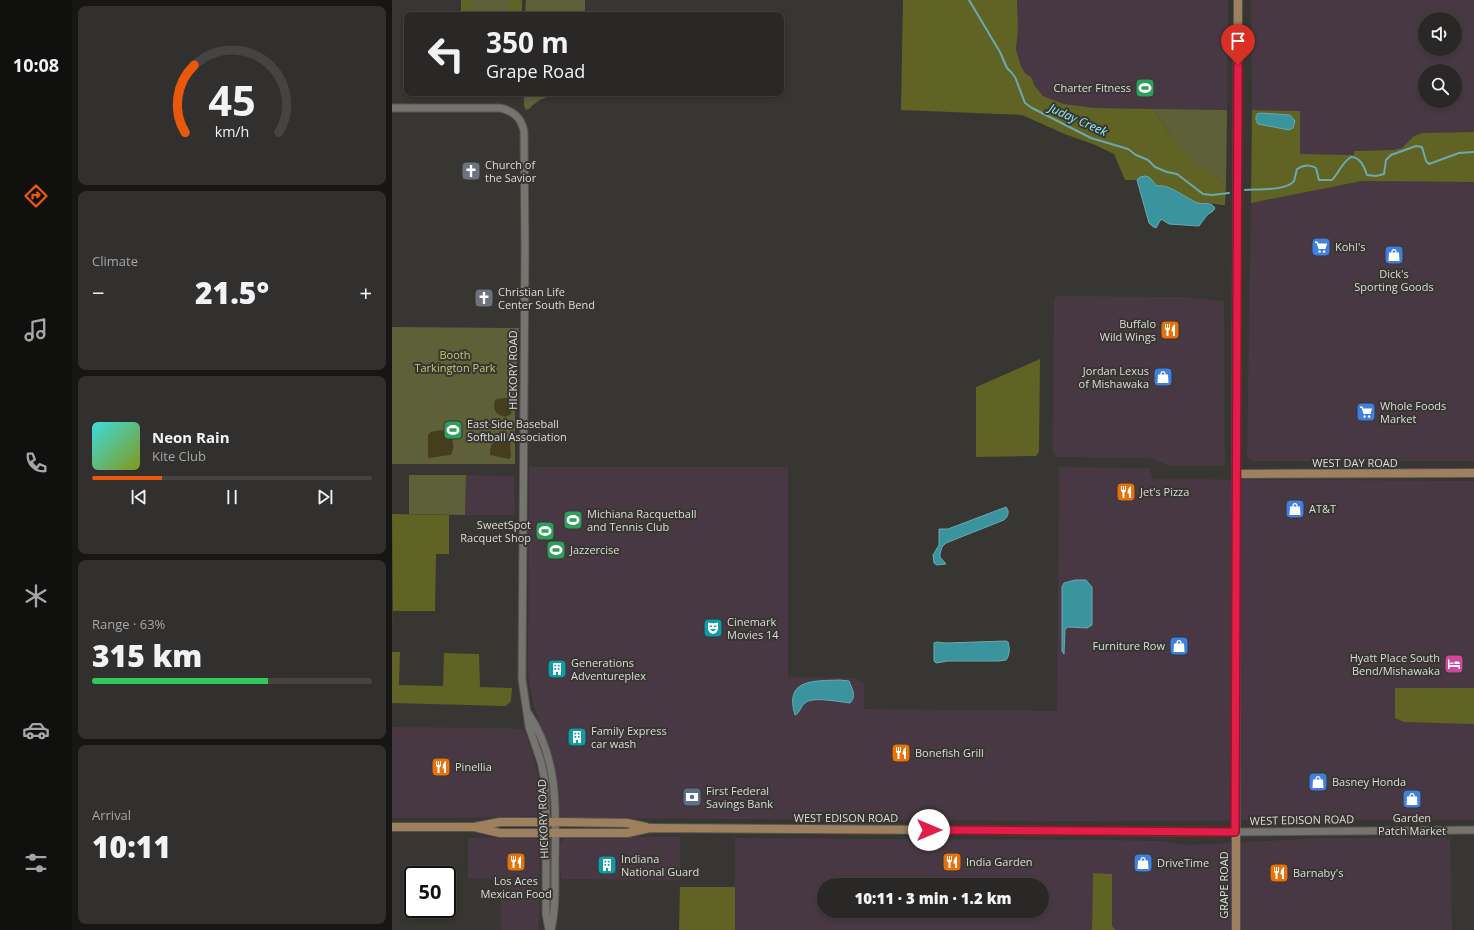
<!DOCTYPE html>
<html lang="en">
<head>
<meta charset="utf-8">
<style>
  :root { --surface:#292826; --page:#31302e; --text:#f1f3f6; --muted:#a5a6a7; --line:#454443; --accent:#ea580c }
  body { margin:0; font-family:"Open Sans",sans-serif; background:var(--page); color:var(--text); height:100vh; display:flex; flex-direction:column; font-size:15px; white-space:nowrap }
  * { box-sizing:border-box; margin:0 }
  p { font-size:13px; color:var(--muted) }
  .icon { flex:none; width:22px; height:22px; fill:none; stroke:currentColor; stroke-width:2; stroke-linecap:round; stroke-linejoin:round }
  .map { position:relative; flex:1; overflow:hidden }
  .drawer { display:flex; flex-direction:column; gap:6px; padding:6px; background:#171615; width:320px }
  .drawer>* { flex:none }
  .guide { position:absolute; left:12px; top:12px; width:380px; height:84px; border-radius:8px; box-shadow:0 2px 6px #0003,0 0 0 1px var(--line); background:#292826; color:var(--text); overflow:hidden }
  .buttons { position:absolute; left:1026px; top:12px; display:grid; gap:8px }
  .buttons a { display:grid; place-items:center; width:44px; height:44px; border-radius:50%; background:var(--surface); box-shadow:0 2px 6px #0003,0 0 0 1px var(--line); font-size:20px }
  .speed { position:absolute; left:12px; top:866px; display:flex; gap:8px; font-size:20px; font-weight:700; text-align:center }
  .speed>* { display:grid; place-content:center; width:52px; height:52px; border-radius:50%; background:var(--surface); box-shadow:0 2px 6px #0003,0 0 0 1px var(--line); line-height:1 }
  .speed .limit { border:2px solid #111; border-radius:6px; background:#fff; color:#111 }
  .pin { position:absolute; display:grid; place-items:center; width:34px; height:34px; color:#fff; margin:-41px -17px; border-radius:50% 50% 50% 0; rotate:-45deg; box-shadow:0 0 4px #0007 }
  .pin .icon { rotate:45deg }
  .me { position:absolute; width:44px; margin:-22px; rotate:90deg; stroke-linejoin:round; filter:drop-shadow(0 0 3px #0008) }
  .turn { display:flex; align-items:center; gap:14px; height:84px; padding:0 16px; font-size:18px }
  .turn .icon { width:52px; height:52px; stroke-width:2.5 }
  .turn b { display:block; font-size:28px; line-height:34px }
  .big { font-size:30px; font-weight:800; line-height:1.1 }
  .drawer .tile { flex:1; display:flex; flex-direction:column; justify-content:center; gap:6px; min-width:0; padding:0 14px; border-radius:8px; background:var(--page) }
  .drawer .dial { align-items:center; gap:0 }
  .dial svg { height:104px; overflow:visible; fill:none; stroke:var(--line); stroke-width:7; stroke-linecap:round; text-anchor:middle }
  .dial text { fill:var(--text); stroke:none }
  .song { display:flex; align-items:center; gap:12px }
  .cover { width:48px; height:48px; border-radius:6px; background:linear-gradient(135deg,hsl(180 70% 55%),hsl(70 70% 35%)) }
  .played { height:4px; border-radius:2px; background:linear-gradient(90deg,var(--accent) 25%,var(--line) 25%) }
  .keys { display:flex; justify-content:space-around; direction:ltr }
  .heat { display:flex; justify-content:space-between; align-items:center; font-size:22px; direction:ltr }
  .charge { height:6px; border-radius:3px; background:linear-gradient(90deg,#34c759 63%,var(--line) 0) }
  .trip { position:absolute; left:425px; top:878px; width:232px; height:40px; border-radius:20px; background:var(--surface); box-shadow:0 2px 6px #0003,0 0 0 1px var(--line); font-weight:800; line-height:40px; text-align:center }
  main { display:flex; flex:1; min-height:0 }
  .tab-bar { display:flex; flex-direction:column; width:72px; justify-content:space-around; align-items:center; background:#10100f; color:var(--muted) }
  .tab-bar .icon { width:28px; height:28px }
  .tab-bar .on { color:var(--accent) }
  .tab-bar b { font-size:18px; color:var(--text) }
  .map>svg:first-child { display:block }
</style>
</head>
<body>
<main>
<nav class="tab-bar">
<b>10:08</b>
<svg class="icon on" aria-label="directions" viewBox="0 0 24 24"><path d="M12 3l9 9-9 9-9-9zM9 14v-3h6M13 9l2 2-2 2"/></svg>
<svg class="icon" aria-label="music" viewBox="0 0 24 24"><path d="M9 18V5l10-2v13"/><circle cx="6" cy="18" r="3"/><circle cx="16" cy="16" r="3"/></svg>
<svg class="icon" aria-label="phone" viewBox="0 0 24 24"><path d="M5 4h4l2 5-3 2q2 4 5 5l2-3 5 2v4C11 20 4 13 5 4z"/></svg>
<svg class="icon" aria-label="climate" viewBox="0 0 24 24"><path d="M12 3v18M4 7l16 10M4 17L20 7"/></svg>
<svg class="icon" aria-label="car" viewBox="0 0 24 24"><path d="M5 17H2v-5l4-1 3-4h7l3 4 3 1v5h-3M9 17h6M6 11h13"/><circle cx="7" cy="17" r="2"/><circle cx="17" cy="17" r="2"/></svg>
<svg class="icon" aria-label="filters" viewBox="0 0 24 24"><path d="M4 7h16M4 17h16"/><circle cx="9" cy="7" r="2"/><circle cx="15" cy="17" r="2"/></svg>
</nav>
<section class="drawer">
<div class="tile dial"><svg viewBox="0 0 100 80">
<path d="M14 69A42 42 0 1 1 86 69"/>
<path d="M14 69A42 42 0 0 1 21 17" stroke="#ea580c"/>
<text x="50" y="56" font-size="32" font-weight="700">45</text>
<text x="50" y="72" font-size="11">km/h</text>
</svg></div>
<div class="tile"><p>Climate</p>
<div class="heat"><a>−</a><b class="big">21.5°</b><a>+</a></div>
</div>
<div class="tile">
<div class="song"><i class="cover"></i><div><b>Neon Rain</b><p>Kite Club</p></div></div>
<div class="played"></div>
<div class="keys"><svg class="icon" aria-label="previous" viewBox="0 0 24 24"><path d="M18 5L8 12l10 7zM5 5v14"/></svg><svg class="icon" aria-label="pause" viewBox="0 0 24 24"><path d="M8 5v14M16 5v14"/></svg><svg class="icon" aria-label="next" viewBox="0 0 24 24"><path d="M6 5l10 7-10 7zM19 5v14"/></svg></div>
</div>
<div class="tile"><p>Range · 63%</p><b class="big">315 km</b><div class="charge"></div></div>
<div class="tile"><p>Arrival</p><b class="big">10:11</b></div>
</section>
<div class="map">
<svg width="1082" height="930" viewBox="0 0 1082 930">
  <rect width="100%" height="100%" fill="#373632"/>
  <path fill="#483843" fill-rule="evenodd" d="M625 0H836L835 110 703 108 672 104 651 96 642 85 640 78 633 73 629 66 624 50 626 28Z
    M859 0H1082V132L1030 133 1022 136 1010 148 1002 150 962 151V155L908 154V111L860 110ZM1033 19H1063V49H1033ZM1033 71H1063V101H1033Z
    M970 181 1082 182V461H859L855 457 859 203Z
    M666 296 791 297 832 301 833 465 831 466H779L756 458 665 457 661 453 662 299Z
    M137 467H396V677L461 678 472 683V709L665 711 667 467 757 468 761 479 1082 481V820L666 821 171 818 167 813 165 779 141 703 136 673Z
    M74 475 122 476 123 515H73Z
    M0 727 118 728 132 730 140 752 146 776 148 813 144 816 65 818H0Z
    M143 837 148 842 147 930H109V879L76 878V838Z
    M173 837H288V880L170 879 168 869V843Z
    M343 838 703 840 769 841 797 845 930 838H1058L1060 930H723L720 927V874H701L700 930H343ZM432 885H650V911H432Z"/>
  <path fill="#5e6138" d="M80 0H118V15H80Z
    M134 0H193V15H133Z
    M132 93H192V96C169 96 154 91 137 109L134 110 132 106Z
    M762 109 835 110 834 184 802 163 776 132Z
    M0 327 127 328 123 395V464H0Z
    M17 475H74L73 515 17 514Z"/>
  <path fill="#606324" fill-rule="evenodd" d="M69 0H80V15H69Z
    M118 0H130V15H118Z
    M511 0H625L626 28 624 50 629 66 633 73 640 78 642 85 651 96 672 104 703 108 762 109 776 132 802 162 834 184 833 205C827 205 819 203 814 203 811 203 809 204 805 203 793 197 778 185 765 186L757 177H748L745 180H733L722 154 701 144 675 135 630 115 509 110Z
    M860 110 908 111V154L962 155V151L1002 150 1010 148 1022 136 1030 133 1082 132V182L970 181 859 203ZM869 113 898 115 890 129 882 127Z
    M648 359 647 452 644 456 584 457V387Z
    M0 514 57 515V554H44L43 611H1V637Z
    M0 652H8L7 685 51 686 52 653 87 654 88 687 120 688 119 701 114 706 0 703Z
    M1003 688H1082V724L1012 722 1003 718Z
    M701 873 720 874V926L723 930H700Z
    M288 887H343V930H287Z"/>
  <path fill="#463d1d" d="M119 397 121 398 119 414 114 417C105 416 100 410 103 400L105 399Z
    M49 430C61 434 64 444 59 455H57L38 458 36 457V435L39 432Z
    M107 438 115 439 118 441 119 457 117 459 98 455C98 447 99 442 107 438Z"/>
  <path fill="#3a949e" stroke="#6ba9af" d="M869 113 898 115 903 121 901 128 897 130 866 124C864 121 863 118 865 114Z
    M753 176 757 177 765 186C776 183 795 199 806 203 813 205 818 201 823 208L821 211 815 215 807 226 777 224 769 219 764 228 760 226 757 223 745 180 748 177Z
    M614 507C618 511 616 517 612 520L554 543 550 547 548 554V557L554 564 545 565 542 563 541 555 547 545V529H556Z
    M683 580H694L700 587V625L695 628 676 627 673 629 672 654 670 651V587L672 583Z
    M614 641 616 642C618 648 618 655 614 660L607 661H556L544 663 542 661V643L545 642 554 643Z
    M447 680 457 681C460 689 465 696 458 703 448 702 420 696 413 703 408 707 408 713 403 715 392 679 421 681 447 680Z"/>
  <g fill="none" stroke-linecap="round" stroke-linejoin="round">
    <path stroke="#6ba9af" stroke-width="2" d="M577 0 608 52 615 68 619 72 623 77 633 103 640 108 699 138 736 149 744 155 756 160 763 167 775 172 785 174 811 194 820 195 837 193
      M853 190C864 189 895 191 902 181 903 178 904 173 905 169 912 165 917 164 924 168L927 180H940C947 173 950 162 959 157 968 157 972 166 975 175L984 176 992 174 994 160 999 155 1024 146 1030 147 1034 161 1037 164 1067 153 1082 152"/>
    <g stroke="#54524e" stroke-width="9">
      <path id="tertiary" d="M0 108H108C121 111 129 117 132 131L133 248 130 679 137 727 149 762 153 781 154 822V914L157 930
        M136 713C167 759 164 810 163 863 163 886 164 908 159 930
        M843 832 1082 830"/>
    </g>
    <g stroke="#54524e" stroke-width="10">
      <path id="secondary" d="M844 474 1082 473
        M0 827H82L108 822H164L235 823 254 827
        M82 827 108 833H235L258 828 843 832
        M844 930V474L846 0"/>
    </g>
    <use href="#tertiary" stroke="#75746f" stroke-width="7"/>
    <use href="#secondary" stroke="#9e805f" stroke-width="8"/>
  </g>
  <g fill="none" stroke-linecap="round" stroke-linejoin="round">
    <g stroke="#92132f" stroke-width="10">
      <path id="route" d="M537 830 843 832 846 65"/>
    </g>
    <use href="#route" stroke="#e11d48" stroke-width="7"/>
  </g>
  <defs>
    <g id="stadium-square" transform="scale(1)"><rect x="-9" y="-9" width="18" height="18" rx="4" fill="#2e9e5b" stroke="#373632"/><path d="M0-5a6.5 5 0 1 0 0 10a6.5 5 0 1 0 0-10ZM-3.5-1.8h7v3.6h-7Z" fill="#fff"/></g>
    <g id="church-square" transform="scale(1)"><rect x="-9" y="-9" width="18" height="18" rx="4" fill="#6b7280" stroke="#373632"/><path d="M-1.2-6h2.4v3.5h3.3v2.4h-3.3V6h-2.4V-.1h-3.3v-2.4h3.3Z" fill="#fff"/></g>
    <g id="supermarket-square" transform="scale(1)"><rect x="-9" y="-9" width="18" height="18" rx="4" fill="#3f7fe0" stroke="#373632"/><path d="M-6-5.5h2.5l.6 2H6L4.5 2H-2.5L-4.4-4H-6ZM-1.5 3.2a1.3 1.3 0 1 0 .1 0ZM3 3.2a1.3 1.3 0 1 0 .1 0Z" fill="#fff"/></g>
    <g id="shop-square" transform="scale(1)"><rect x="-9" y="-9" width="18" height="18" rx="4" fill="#3f7fe0" stroke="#373632"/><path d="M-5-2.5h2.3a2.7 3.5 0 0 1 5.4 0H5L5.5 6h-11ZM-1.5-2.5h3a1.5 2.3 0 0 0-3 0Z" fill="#fff"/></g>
    <g id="restaurant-square" transform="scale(1)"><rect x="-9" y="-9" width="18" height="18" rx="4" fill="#e8710a" stroke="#373632"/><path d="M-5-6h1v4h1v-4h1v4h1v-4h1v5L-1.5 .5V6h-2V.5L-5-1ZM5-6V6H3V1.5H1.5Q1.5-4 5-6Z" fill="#fff"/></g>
    <g id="theatre-square" transform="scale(1)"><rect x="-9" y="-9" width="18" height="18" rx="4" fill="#0f9aa8" stroke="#373632"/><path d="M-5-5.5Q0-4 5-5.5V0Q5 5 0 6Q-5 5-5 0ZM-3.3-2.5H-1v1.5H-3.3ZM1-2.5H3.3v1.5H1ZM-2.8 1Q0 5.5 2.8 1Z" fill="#fff"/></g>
    <g id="hotel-square" transform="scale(1)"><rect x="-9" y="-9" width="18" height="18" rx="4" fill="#d1479c" stroke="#373632"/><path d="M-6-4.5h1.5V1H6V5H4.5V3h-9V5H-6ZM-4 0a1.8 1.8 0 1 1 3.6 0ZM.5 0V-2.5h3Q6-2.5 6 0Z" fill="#fff"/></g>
    <g id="building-square" transform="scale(1)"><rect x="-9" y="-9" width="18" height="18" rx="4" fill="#0f9aa8" stroke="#373632"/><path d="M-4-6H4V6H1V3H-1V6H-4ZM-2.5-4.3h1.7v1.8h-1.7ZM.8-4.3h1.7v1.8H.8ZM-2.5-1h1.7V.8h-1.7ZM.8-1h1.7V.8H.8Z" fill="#fff"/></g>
    <g id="bank-square" transform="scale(1)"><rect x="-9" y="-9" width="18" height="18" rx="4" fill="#5c6f8a" stroke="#373632"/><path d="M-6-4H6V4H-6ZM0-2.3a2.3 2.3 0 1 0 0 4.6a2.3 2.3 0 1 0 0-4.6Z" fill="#fff"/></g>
  </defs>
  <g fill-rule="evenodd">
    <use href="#stadium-square" x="753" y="88"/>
    <use href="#church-square" x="79" y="171"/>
    <use href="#supermarket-square" x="929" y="247"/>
    <use href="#shop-square" x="1002" y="255"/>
    <use href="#church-square" x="92" y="298"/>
    <use href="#restaurant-square" x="778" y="330"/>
    <use href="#shop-square" x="771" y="377"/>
    <use href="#supermarket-square" x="974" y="412"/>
    <use href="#stadium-square" x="61" y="430"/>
    <use href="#restaurant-square" x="734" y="492"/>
    <use href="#shop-square" x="903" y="509"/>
    <use href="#stadium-square" x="181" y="520"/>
    <use href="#stadium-square" x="153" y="531"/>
    <use href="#stadium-square" x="164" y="550"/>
    <use href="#theatre-square" x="321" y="628"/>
    <use href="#shop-square" x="787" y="646"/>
    <use href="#hotel-square" x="1062" y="664"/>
    <use href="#building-square" x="165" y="669"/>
    <use href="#building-square" x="185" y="737"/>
    <use href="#restaurant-square" x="509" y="753"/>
    <use href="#restaurant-square" x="49" y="767"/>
    <use href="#shop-square" x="926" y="782"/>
    <use href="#bank-square" x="300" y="797"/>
    <use href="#shop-square" x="1020" y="799"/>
    <use href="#restaurant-square" x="124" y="862"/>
    <use href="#restaurant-square" x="560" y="862"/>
    <use href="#shop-square" x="751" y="863"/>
    <use href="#building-square" x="215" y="865"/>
    <use href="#restaurant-square" x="887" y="873"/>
  </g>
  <g text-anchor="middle" stroke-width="4" stroke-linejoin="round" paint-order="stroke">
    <g font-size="11" fill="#dcdbd8" stroke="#373632" text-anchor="start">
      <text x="739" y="92" text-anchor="end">Charter Fitness</text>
      <text x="93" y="169">Church of<tspan x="93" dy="13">the Savior</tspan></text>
      <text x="943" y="251">Kohl's</text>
      <text x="1002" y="278" text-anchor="middle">Dick's<tspan x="1002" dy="13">Sporting Goods</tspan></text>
      <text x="106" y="296">Christian Life<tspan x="106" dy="13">Center South Bend</tspan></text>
      <text x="764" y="328" text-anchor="end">Buffalo<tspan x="764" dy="13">Wild Wings</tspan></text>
      <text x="757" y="375" text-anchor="end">Jordan Lexus<tspan x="757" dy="13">of Mishawaka</tspan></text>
      <text x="988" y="410">Whole Foods<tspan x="988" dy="13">Market</tspan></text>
      <text x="75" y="428">East Side Baseball<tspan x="75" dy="13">Softball Association</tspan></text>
      <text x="748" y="496">Jet's Pizza</text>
      <text x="917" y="513">AT&amp;T</text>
      <text x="195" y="518">Michiana Racquetball<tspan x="195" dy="13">and Tennis Club</tspan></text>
      <text x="139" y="529" text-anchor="end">SweetSpot<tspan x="139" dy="13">Racquet Shop</tspan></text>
      <text x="178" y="554">Jazzercise</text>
      <text x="335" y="626">Cinemark<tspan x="335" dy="13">Movies 14</tspan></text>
      <text x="773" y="650" text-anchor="end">Furniture Row</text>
      <text x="1048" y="662" text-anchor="end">Hyatt Place South<tspan x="1048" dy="13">Bend/Mishawaka</tspan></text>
      <text x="179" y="667">Generations<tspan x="179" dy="13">Adventureplex</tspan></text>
      <text x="199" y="735">Family Express<tspan x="199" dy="13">car wash</tspan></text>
      <text x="523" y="757">Bonefish Grill</text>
      <text x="63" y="771">Pinellia</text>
      <text x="940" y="786">Basney Honda</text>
      <text x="314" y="795">First Federal<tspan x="314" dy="13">Savings Bank</tspan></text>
      <text x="1020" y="822" text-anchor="middle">Garden<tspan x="1020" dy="13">Patch Market</tspan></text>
      <text x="229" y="863">Indiana<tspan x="229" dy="13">National Guard</tspan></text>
      <text x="574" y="866">India Garden</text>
      <text x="765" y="867">DriveTime</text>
      <text x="901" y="877">Barnaby's</text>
      <text x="124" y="885" text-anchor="middle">Los Aces<tspan x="124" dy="13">Mexican Food</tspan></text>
    </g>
    <g font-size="11" fill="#c2c96d" stroke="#373632">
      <text x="63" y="359">Booth<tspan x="63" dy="13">Tarkington Park</tspan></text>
    </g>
    <g font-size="11" fill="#dcdbd8" stroke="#373632">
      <text transform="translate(121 370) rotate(-90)" y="4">HICKORY ROAD</text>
      <text x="963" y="467">WEST DAY ROAD</text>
      <text x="454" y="822">WEST EDISON ROAD</text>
      <text transform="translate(151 819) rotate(-92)" y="4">HICKORY ROAD</text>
      <text transform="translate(910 820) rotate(-1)" y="4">WEST EDISON ROAD</text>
      <text transform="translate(832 885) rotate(-90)" y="4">GRAPE ROAD</text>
    </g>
    <g font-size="12" font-style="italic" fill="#8eeffa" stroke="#373632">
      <text transform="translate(686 120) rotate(24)" y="4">Juday Creek</text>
    </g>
  </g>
</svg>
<div class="buttons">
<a><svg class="icon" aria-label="sound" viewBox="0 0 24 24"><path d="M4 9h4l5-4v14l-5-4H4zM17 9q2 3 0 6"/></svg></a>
<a><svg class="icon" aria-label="search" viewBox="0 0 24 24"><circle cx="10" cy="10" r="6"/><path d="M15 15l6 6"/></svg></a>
</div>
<div class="speed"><div class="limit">50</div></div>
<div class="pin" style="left:846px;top:65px;background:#d93025"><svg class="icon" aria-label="arrive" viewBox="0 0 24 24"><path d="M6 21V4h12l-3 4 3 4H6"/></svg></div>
<svg class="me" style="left:537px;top:830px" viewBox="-20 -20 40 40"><circle r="19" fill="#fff"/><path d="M0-13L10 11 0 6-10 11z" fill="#e11d48"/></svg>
<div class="trip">10:11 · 3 min · 1.2 km</div>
<div class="guide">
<div class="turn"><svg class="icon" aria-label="left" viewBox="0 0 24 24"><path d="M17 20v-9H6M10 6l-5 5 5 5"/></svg><div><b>350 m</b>Grape Road</div></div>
</div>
</div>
</main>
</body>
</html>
